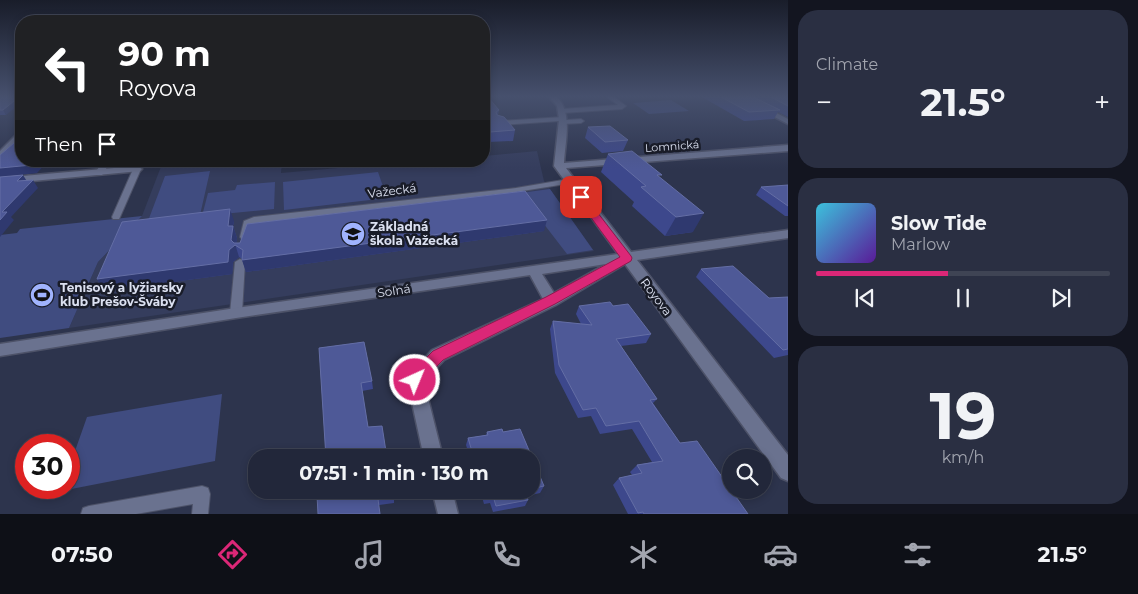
<!DOCTYPE html>
<html lang="en">
<head>
<meta charset="utf-8">
<style>
  :root { --surface:#22273a; --page:#2a2f42; --text:#f1f3f6; --muted:#a2a5af; --line:#3f4454; --accent:#db2777 }
  body { margin:0; font-family:Montserrat,sans-serif; background:var(--page); color:var(--text); height:100vh; display:flex; flex-direction:column; font-size:19px; white-space:nowrap }
  * { box-sizing:border-box; margin:0 }
  p { font-size:16px; color:var(--muted) }
  .icon { flex:none; width:28px; height:28px; fill:none; stroke:currentColor; stroke-width:2; stroke-linecap:round; stroke-linejoin:round }
  .map { position:relative; flex:1; overflow:hidden }
  .side { display:flex; flex-direction:column; gap:10px; padding:10px; background:#131520; width:350px }
  .side>* { flex:none }
  .banner { position:absolute; left:15px; top:15px; width:475px; height:152px; border-radius:20px; box-shadow:0 2px 8px #0003,0 0 0 1px var(--line); background:#202124; color:#fff; overflow:hidden }
  .buttons { position:absolute; left:722px; top:449px; display:grid; gap:10px }
  .buttons a { display:grid; place-items:center; width:50px; height:50px; border-radius:50%; background:var(--surface); box-shadow:0 2px 8px #0003,0 0 0 1px var(--line); font-size:25px }
  .speed { position:absolute; left:15px; top:434px; display:flex; gap:10px; font-size:25px; font-weight:700; text-align:center }
  .speed>* { display:grid; place-content:center; width:65px; height:65px; border-radius:50%; background:var(--surface); box-shadow:0 2px 8px #0003,0 0 0 1px var(--line); line-height:1 }
  .speed .limit { border:8px solid #d22; background:#fff; color:#111 }
  .pin { position:absolute; display:grid; place-items:center; width:42px; height:42px; color:#fff; margin:-21px; border-radius:10px; box-shadow:0 2px 8px #0006 }
  .me { position:absolute; width:55px; margin:-28px; rotate:44deg; stroke-linejoin:round; filter:drop-shadow(0 0 4px #0008) }
  .turn { display:flex; align-items:center; gap:18px; height:105px; padding:0 20px; font-size:22px }
  .turn .icon { width:65px; height:65px; stroke-width:2.5 }
  .turn b { display:block; font-size:35px; line-height:42px }
  .then { display:flex; align-items:center; height:48px; padding:0 20px; background:#0003; gap:10px; font-size:19px }
  .big { font-size:38px; font-weight:700; line-height:1.1 }
  .side .tile { flex:1; display:flex; flex-direction:column; justify-content:center; gap:8px; min-width:0; padding:0 18px; border-radius:20px; background:var(--page) }
  .side .dial { align-items:center; gap:0 }
  .dial b { font-size:65px; line-height:1 }
  .song { display:flex; align-items:center; gap:15px }
  .cover { width:60px; height:60px; border-radius:8px; background:linear-gradient(135deg,hsl(190 70% 55%),hsl(270 70% 35%)) }
  .played { height:5px; border-radius:2px; background:linear-gradient(90deg,var(--accent) 45%,var(--line) 45%) }
  .keys { display:flex; justify-content:space-around; direction:ltr }
  .heat { display:flex; justify-content:space-between; align-items:center; font-size:28px; direction:ltr }
  .trip { position:absolute; left:248px; top:449px; width:292px; height:50px; border-radius:20px; background:var(--surface); box-shadow:0 2px 8px #0003,0 0 0 1px var(--line); font-weight:700; line-height:50px; text-align:center }
  .menu { display:flex; height:80px; justify-content:space-around; align-items:center; background:#0e1017; color:var(--muted) }
  .menu .icon { width:35px; height:35px }
  .menu .active { color:var(--accent) }
  .menu b { font-size:22px; color:var(--text) }
  main { display:flex; flex:1; min-height:0 }
  .map>svg:first-child { display:block }
</style>
</head>
<body>
<main>
<div class="map">
<svg width="788" height="514" viewBox="0 0 788 514">
  <rect width="100%" height="100%" fill="#2d344d"/>
  <path fill="#353d5d" d="M537 151 544 181 594 251 69 328 98 262 142 216 162 164 199 161H282L281 173 418 161H484V156Z"/>
  <path fill="#404c80" d="M671 100 689 111 649 114 633 103Z
    M210 171 200 215 148 221 165 176Z
    M378 172 387 198 284 210 283 182Z
    M275 182 274 209 202 216 208 193 235 190 237 185Z
    M550 189 593 250 567 254 520 193Z
    M142 216 98 262 69 328 0 338V235L17 233 20 229Z
    M222 394 215 461 61 491 62 488H69V468L87 417Z"/>
  <g fill="none" stroke-linecap="round" stroke-linejoin="round">
    <g stroke="#4d5268" stroke-width="2">
      <path id="lane" d="M607 97H614L626 106 622 109 562 113 559 111 562 109 618 105Z
        M563 117 565 118 566 120 581 119 584 121 581 123 562 124 560 123 559 121 499 125 496 123 499 121Z
        M103 161H111L102 175H96L95 173Z
        M134 167H137L141 169 120 217 119 219H113L112 217Z
        M569 179 573 181 572 183 516 192 256 223 251 224 248 239H242L240 237 244 221 254 217 516 188Z
        M240 259 245 262 242 313 240 316 236 317 232 316 230 313 235 262Z
        M202 486 208 488 210 494 208 514H192L193 504 136 514H81L83 508 89 506Z"/>
    </g>
    <g stroke="#4d5268" stroke-width="3">
      <path id="street" d="M549 97H557C573 113 565 142 564 163L788 145V151L566 168 631 252 788 230V238L637 260 788 455V481L781 478 625 264 556 305 444 360 424 382 443 458H424L407 380 409 375 432 350 543 299 530 275 236 318 0 356V344L236 308 618 254 554 166 559 119 557 106ZM606 264 554 293 542 274Z
        M736 97H746L788 119V124Z
        M18 133H21V140L3 158 0 159V151Z
        M137 166 142 169 140 171 0 184V178Z
        M432 490H452L458 514H438Z"/>
    </g>
    <use href="#lane" fill="#6a728f" fill-rule="evenodd"/>
    <use href="#street" fill="#6a728f" fill-rule="evenodd"/>
  </g>
  <path fill="#3d488c" d="M0 97 6 115H0Z
    M484 97 499 110 498 115 515 130 513 141 488 142 484 136Z
    M702 97H788V117L778 112 774 119 744 121Z
    M588 127 628 140 623 151 602 153 585 138Z
    M608 154 660 178 693 232 665 236 632 206 634 202 601 172Z
    M788 185V216H785L756 195 761 187Z
    M234 221 233 226 237 238 236 243 544 231 246 272 242 259 239 257 233 262 232 274 105 291 97 279Z
    M701 269 769 298 788 297V355L774 358 696 277Z
    M579 306H613L651 334 646 343 621 346 657 399 653 403 680 443 748 514H628L613 485 619 478 632 475 630 472 637 465 652 462 632 429 600 434 591 416 578 418 555 373 550 329 553 321 581 324 576 314Z
    M364 342 372 381 373 389 362 391 368 427 382 426 387 458H326L319 348Z
    M502 429 503 432 520 429 544 486 540 493 527 496 528 500 525 506 493 512 490 503 484 504 480 490H531V458H470L466 445 468 438 486 435 487 432Z
    M328 493 394 496V503L379 505Z"/>
  <path fill="#2f396f" d="M19 97H21V103L6 115 3 110Z
    M36 161H48L37 173 0 177V168Z
    M23 175 28 183 17 181Z
    M33 180 38 188 11 217 14 220 0 237V220L2 212Z
    M230 209 234 221 233 227V226L237 238 236 247 239 257 233 262 232 274 105 291 97 279 231 240 228 226Z
    M704 213 693 232 665 236 676 217Z
    M547 220 544 231 246 272 242 260Z"/>
  <path fill="#4e5997" stroke="#646ea5" d="M0 97H19L3 110H0Z
    M484 97H488L499 110 496 112 497 115 504 117 515 130 490 132 484 123Z
    M721 97H753L780 110 749 112Z
    M771 97H788V106Z
    M610 126 628 140 605 142 588 127Z
    M21 142V161H36L32 165 0 168V155L14 143Z
    M632 151 662 175H657L704 213 676 217 641 187 646 186 608 154Z
    M23 175 17 181 33 180 2 212H7L0 220V177Z
    M788 185V206L761 187Z
    M525 191 547 220 242 260 243 250 235 245 229 250 228 262 97 279 122 222 230 209 228 226H233L231 240 234 243H240L247 224Z
    M733 266 769 298 788 297V349L783 350 701 269Z
    M610 302 613 306 628 304 651 334 616 339 657 399 650 400 680 443 697 441 748 514H644L643 512 638 513 619 478 642 473 637 465 663 461 639 421 606 426 596 408 583 410 559 365 553 321 592 325 579 306Z
    M364 342 372 381 361 383 368 427 382 426 387 458H326L319 348Z
    M502 429 503 432 520 429 544 486 531 489V458H474L468 438 488 435 487 432Z
    M328 490H393L394 496 378 499 380 514H318L317 495 328 493Z
    M484 490H526H525L528 500 496 506 493 496 486 497Z"/>
  <linearGradient id="sky" x2="0" y2="1"><stop stop-color="#191d2a"/><stop offset="0.57" stop-color="#46506d"/><stop offset="1" stop-color="#46506d" stop-opacity="0"/></linearGradient>
  <rect width="788" height="169" fill="url(#sky)"/>
  <path fill="#db2777" stroke="#8e194d" d="M581 194 584 195 631 256 632 258 631 261 555 304 443 360 420 384 415 386 409 384 407 380 409 375 433 351 546 297 620 257 576 197Z"/>
  <defs>
    <g id="school-disc" transform="scale(1.25)"><circle r="9.5" fill="#a0b3fd" stroke="#191c28"/><path d="M0-5L7-2L0 1L-7-2ZM-4 1L0 2.5L4 1V4Q0 6-4 4Z" fill="#111"/></g>
    <g id="stadium-disc" transform="scale(1.25)"><circle r="9.5" fill="#a0b3fd" stroke="#191c28"/><path d="M0-5a6.5 5 0 1 0 0 10a6.5 5 0 1 0 0-10ZM-3.5-1.8h7v3.6h-7Z" fill="#111"/></g>
  </defs>
  <g fill-rule="evenodd">
    <use href="#school-disc" x="353" y="234"/>
    <use href="#stadium-disc" x="42" y="295"/>
  </g>
  <g text-anchor="middle" stroke-width="5" stroke-linejoin="round" paint-order="stroke">
    <g font-size="11" fill="#dbe0f0" stroke="#191c28">
      <text transform="translate(672 146) rotate(-4)" y="4">Lomnická</text>
    </g>
    <g font-size="12" fill="#dbe0f0" stroke="#191c28">
      <text transform="translate(392 191) rotate(-7)" y="4">Važecká</text>
      <text transform="translate(394 291) rotate(-8)" y="4">Soľná</text>
      <text transform="translate(656 297) rotate(53)" y="4">Royova</text>
    </g>
    <g font-size="12" font-weight="bold" fill="#dbe0f0" stroke="#191c28" text-anchor="start">
      <text x="370" y="231">Základná<tspan x="370" dy="14">škola Važecká</tspan></text>
      <text x="60" y="292">Tenisový a lyžiarsky<tspan x="60" dy="14">klub Prešov-Šváby</tspan></text>
    </g>
  </g>
</svg>
<div class="buttons">
<a><svg class="icon" aria-label="search" viewBox="0 0 24 24"><circle cx="10" cy="10" r="6"/><path d="M15 15l6 6"/></svg></a>
</div>
<div class="speed"><div class="limit">30</div></div>
<div class="pin" style="left:581px;top:197px;background:#d93025"><svg class="icon" aria-label="arrive" viewBox="0 0 24 24"><path d="M6 21V4h12l-3 4 3 4H6"/></svg></div>
<svg class="me" style="left:415px;top:380px" viewBox="-20 -20 40 40"><circle r="17" fill="#db2777" stroke="#fff" stroke-width="3"/><path d="M0-11L8 9 0 5-8 9z" fill="#fff"/></svg>
<div class="trip">07:51 · 1 min · 130 m</div>
<div class="banner">
<div class="turn"><svg class="icon" aria-label="left" viewBox="0 0 24 24"><path d="M17 20v-9H6M10 6l-5 5 5 5"/></svg><div><b>90 m</b>Royova</div></div>
<div class="then">Then<svg class="icon" aria-label="arrive" viewBox="0 0 24 24"><path d="M6 21V4h12l-3 4 3 4H6"/></svg></div>
</div>
</div>
<section class="side">
<div class="tile"><p>Climate</p>
<div class="heat"><a>−</a><b class="big">21.5°</b><a>+</a></div>
</div>
<div class="tile">
<div class="song"><i class="cover"></i><div><b>Slow Tide</b><p>Marlow</p></div></div>
<div class="played"></div>
<div class="keys"><svg class="icon" aria-label="previous" viewBox="0 0 24 24"><path d="M18 5L8 12l10 7zM5 5v14"/></svg><svg class="icon" aria-label="pause" viewBox="0 0 24 24"><path d="M8 5v14M16 5v14"/></svg><svg class="icon" aria-label="next" viewBox="0 0 24 24"><path d="M6 5l10 7-10 7zM19 5v14"/></svg></div>
</div>
<div class="tile dial"><b>19</b><p>km/h</p></div>
</section>
</main>
<nav class="menu">
<b>07:50</b>
<svg class="icon active" aria-label="directions" viewBox="0 0 24 24"><path d="M12 3l9 9-9 9-9-9zM9 14v-3h6M13 9l2 2-2 2"/></svg>
<svg class="icon" aria-label="music" viewBox="0 0 24 24"><path d="M9 18V5l10-2v13"/><circle cx="6" cy="18" r="3"/><circle cx="16" cy="16" r="3"/></svg>
<svg class="icon" aria-label="phone" viewBox="0 0 24 24"><path d="M5 4h4l2 5-3 2q2 4 5 5l2-3 5 2v4C11 20 4 13 5 4z"/></svg>
<svg class="icon" aria-label="climate" viewBox="0 0 24 24"><path d="M12 3v18M4 7l16 10M4 17L20 7"/></svg>
<svg class="icon" aria-label="car" viewBox="0 0 24 24"><path d="M5 17H2v-5l4-1 3-4h7l3 4 3 1v5h-3M9 17h6M6 11h13"/><circle cx="7" cy="17" r="2"/><circle cx="17" cy="17" r="2"/></svg>
<svg class="icon" aria-label="filters" viewBox="0 0 24 24"><path d="M4 7h16M4 17h16"/><circle cx="9" cy="7" r="2"/><circle cx="15" cy="17" r="2"/></svg>
<b>21.5°</b>
</nav>
</body>
</html>
